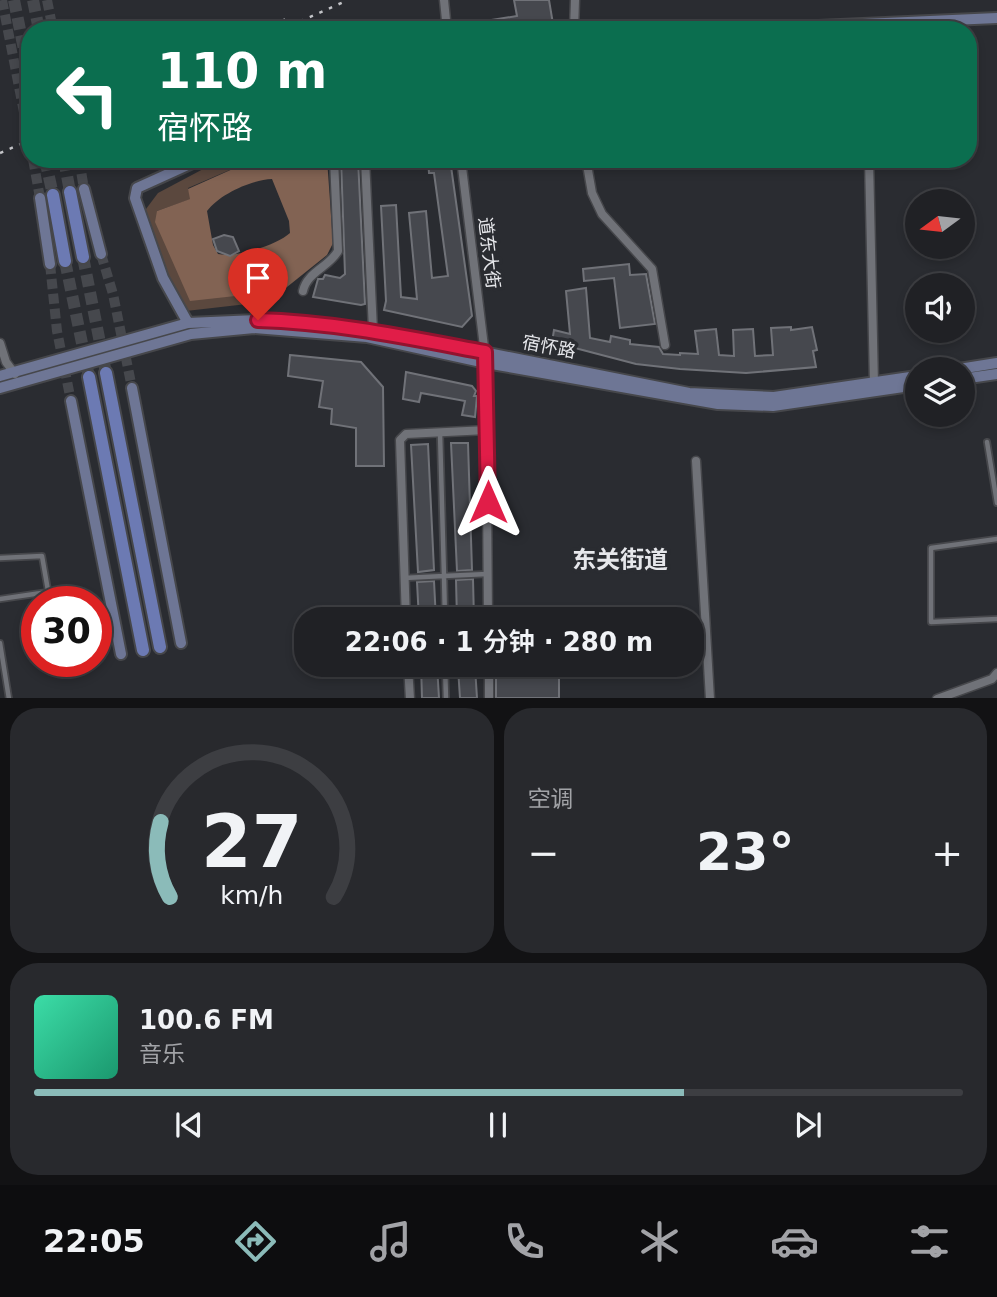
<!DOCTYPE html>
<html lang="zh">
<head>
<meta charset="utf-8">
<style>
  :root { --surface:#202125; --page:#28292d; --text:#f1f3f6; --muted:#a2a3a7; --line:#3d3e42; --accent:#8bbbb9 }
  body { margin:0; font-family:"DejaVu Sans","Noto Sans SC",sans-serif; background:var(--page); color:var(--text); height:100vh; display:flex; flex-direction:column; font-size:26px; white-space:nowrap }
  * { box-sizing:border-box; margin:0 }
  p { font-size:23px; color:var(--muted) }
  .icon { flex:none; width:38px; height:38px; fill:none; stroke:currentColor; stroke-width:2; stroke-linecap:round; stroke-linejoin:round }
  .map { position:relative; height:698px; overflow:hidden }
  .details { display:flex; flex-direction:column; gap:10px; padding:10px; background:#121214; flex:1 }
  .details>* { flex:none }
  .guide { position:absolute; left:21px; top:21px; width:956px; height:147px; border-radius:28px; box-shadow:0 4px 10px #0003,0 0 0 2px var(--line); background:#0b6e4f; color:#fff; overflow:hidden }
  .needle { width:46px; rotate:255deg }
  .fabs { position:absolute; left:905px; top:189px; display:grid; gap:14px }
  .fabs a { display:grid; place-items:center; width:70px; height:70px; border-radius:50%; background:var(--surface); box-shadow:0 4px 10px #0003,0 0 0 2px var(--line); font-size:35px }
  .speed { position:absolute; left:21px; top:586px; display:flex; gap:14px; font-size:35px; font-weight:700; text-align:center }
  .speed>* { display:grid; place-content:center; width:91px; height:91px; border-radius:50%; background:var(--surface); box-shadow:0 4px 10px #0003,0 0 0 2px var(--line); line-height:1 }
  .speed .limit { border:10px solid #d22; background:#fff; color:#111 }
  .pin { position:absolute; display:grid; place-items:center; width:60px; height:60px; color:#fff; margin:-72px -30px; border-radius:50% 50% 50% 0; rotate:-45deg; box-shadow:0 0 7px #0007 }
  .pin .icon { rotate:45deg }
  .me { position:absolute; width:77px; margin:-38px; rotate:0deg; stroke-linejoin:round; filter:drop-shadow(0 0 5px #0008) }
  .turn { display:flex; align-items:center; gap:24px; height:147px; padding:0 21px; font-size:32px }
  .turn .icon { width:91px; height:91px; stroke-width:2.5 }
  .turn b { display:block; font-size:49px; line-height:60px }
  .big { font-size:52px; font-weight:600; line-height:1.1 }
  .details .tile { flex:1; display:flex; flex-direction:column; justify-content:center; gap:10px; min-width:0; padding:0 24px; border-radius:28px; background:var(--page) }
  .details .dial { align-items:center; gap:0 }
  .dial svg { height:182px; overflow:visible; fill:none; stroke:var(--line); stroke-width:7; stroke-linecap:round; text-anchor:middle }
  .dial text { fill:var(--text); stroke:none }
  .song { display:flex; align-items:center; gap:21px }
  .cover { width:84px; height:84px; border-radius:10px; background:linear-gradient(135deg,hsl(160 70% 55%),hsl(160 70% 35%)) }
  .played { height:7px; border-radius:4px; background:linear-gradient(90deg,var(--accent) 70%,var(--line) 70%) }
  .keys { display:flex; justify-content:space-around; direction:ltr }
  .heat { display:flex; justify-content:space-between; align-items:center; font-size:38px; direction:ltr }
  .details .tiles { flex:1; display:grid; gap:10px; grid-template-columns:1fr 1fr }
  .tile:last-child { grid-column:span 2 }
  .trip { position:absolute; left:294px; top:607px; width:410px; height:70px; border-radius:28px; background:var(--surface); box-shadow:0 4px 10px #0003,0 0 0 2px var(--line); font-weight:600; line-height:70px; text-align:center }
  .tabs { display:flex; height:112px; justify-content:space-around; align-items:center; background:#0d0d0f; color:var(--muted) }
  .tabs .icon { width:49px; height:49px }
  .tabs .active { color:var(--accent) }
  .tabs b { font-size:32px; color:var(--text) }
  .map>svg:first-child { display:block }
</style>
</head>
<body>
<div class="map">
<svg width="997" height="699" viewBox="0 0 997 699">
  <rect width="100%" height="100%" fill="#2a2c31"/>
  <path fill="#5b483e" d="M222 159H255L188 188 191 199 157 211 233 296 255 295 256 303 186 311 172 290 143 213 158 193Z"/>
  <path fill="#826353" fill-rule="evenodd" d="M255 159H327L333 243 327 255 282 291 190 301 155 222 157 211 190 199 188 189ZM272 179 289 221 290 233C277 245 236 258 218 254L213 245 207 211C220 194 251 180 272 179Z"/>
  <path fill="#46484e" stroke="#707278" stroke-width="2" d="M514 0H549L553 24 520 30H473L472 23 517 16Z
    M341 159H358L365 304 361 305 313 297 318 279H323L325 275 340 278 345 274Z
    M428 159H450L472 316 462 327 384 310 386 301 381 206 396 205 401 297 417 299 409 213 426 211 432 278 448 276 434 173H429Z
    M224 235 233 237 239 251 230 256 217 251 213 239Z
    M629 264 630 275 646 274 655 324 620 328 614 278 584 281 583 269Z
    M586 288 590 338 610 342 611 336 630 340V344L659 347 663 354 680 355V353L698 354 695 331 716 329 719 355 734 356 733 330 753 329 755 356 773 355 771 328 791 327V330L812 327 817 350 813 351 816 367 746 373 680 369 636 364 552 342 554 330 570 334 566 291Z
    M290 355 361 362 383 387 384 466H356V428L331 424 332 409 319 407 323 381 288 376Z
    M406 372 472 386 476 391 474 396H477L475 417 462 415 465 401 421 393 419 402 403 399Z
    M451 443H468L472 570 457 571Z
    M428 444 434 570 418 572 411 445Z
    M473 579 474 620H457L456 580Z
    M434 581 436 620H419L417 582Z
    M421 665H437L439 698H422Z
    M496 665H510V670L559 672V698H496Z
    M475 667 477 698H460L458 668Z"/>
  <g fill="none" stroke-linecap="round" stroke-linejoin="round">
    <path stroke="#46484d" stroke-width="10" stroke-dasharray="10 5" stroke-linecap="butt" d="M2 0 30 143
      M47 0 53 30
      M33 159 40 198
      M79 159 84 189
      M101 254 113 294 132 388
      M50 264 57 331 71 401"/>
    <path stroke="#46484d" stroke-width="12" stroke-dasharray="12 6" stroke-linecap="butt" d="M14 0 30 79
      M33 0 39 30
      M45 159 53 195
      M64 159 70 192
      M83 257 106 373
      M65 261 89 377"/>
    <g stroke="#46474b" stroke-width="8">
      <path id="lane" d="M987 442 997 503
        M997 539 931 548V622L997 619
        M0 558 42 556 50 602
        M404 578 444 576 440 433
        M0 599 48 592
        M445 620 444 576 487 574
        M0 643 9 699
        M445 665 446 699"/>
    </g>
    <g stroke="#46474b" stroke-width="11">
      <path id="street" d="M444 0 447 30
        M574 30 575 0
        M365 159 373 330
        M461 159 486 363 488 620
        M586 159 592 193 602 214 652 269 665 345
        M869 159 874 384
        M303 291C307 272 329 267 338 251L334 159
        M0 343 6 362 15 374
        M696 461 710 699
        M406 620 400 440 406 434 487 430
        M408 665 410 699
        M489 665V699
        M937 699 992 679 997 673"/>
    </g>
    <g stroke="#46474b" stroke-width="14">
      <path id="secondary" d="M731 30 997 18
        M84 189 101 254
        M40 198 50 264
        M188 323 163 278 135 198 137 188 201 159
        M959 369 997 363
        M0 376 188 323 258 320 300 321 373 330 689 393 774 397 917 376
        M962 379 997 374
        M0 388 191 334 254 328 367 337 486 363 718 404 773 406 917 385
        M132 388 181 643
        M71 401 121 654"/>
    </g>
    <g stroke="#46474b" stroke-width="16">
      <path id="primary" d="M70 192 83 257
        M53 195 65 261
        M106 373 160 647
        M89 377 143 650"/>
    </g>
    <use href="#lane" stroke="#707278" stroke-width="4.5"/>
    <use href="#street" stroke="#707278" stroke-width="8"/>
    <use href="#secondary" stroke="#6e7695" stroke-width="10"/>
    <use href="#primary" stroke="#6c7ab3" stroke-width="12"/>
    <path stroke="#c3c4c8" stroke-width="2.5" stroke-dasharray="3.5 7" stroke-linecap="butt" d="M263 30 288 18
      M281 30 348 0
      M0 153 30 140"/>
  </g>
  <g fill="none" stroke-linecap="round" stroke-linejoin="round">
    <g stroke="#92132f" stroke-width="18">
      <path id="route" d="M258 320C335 322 410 338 485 352L488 502"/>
    </g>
    <use href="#route" stroke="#e11d48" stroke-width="12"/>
  </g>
  <g text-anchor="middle" stroke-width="7" stroke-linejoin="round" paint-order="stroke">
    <g font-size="18" fill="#e6e7eb" stroke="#2a2c31">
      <text transform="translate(489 253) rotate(83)" y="6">道东大街</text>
      <text transform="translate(549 347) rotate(11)" y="6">宿怀路</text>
    </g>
    <g font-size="24" font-weight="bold" fill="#e6e7eb" stroke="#2a2c31">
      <text x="620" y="568">东关街道</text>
    </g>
  </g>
</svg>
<div class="fabs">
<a><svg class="needle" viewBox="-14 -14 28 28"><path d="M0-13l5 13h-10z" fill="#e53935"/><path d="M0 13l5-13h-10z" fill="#a2a3a7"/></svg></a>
<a><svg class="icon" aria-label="sound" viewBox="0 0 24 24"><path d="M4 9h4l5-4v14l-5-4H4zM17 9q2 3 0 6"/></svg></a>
<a><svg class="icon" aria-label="layers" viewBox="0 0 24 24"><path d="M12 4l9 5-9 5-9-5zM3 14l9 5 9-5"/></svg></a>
</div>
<div class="speed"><div class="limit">30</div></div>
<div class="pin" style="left:258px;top:320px;background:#d93025"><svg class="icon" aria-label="arrive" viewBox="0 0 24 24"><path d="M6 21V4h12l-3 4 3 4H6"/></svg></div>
<svg class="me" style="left:488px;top:502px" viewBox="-20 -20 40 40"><path d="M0-17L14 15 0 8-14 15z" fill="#e11d48" stroke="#fff" stroke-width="4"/></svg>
<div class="trip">22:06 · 1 分钟 · 280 m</div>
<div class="guide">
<div class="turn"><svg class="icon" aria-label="left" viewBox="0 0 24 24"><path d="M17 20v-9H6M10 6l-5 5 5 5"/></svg><div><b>110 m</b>宿怀路</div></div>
</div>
</div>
<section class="details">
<div class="tiles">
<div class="tile dial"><svg viewBox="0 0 100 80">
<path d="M14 69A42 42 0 1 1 86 69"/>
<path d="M14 69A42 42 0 0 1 10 36" stroke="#8bbbb9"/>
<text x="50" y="56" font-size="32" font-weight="700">27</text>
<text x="50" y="72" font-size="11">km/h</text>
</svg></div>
<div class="tile"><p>空调</p>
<div class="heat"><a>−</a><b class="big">23°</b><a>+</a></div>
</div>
<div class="tile">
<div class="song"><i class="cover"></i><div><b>100.6 FM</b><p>音乐</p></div></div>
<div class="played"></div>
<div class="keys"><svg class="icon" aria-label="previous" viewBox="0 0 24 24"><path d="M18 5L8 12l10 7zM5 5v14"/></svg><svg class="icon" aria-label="pause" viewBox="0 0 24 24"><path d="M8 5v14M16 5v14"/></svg><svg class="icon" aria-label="next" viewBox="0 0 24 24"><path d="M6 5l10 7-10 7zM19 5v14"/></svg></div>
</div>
</div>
</section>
<nav class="tabs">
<b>22:05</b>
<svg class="icon active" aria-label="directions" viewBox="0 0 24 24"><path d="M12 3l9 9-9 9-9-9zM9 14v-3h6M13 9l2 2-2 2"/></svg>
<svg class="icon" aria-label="music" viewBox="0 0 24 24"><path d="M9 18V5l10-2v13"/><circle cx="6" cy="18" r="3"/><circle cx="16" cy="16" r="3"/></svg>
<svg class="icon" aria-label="phone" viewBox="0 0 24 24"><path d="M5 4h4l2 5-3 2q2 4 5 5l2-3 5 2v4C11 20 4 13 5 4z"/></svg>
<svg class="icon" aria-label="climate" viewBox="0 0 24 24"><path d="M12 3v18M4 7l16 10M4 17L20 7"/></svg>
<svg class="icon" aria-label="car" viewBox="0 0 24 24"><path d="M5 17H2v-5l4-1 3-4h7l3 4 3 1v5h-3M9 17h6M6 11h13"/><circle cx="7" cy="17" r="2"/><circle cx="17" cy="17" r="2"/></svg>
<svg class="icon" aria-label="filters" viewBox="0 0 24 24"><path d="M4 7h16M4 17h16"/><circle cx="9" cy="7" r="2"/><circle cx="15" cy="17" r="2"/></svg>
</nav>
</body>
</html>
